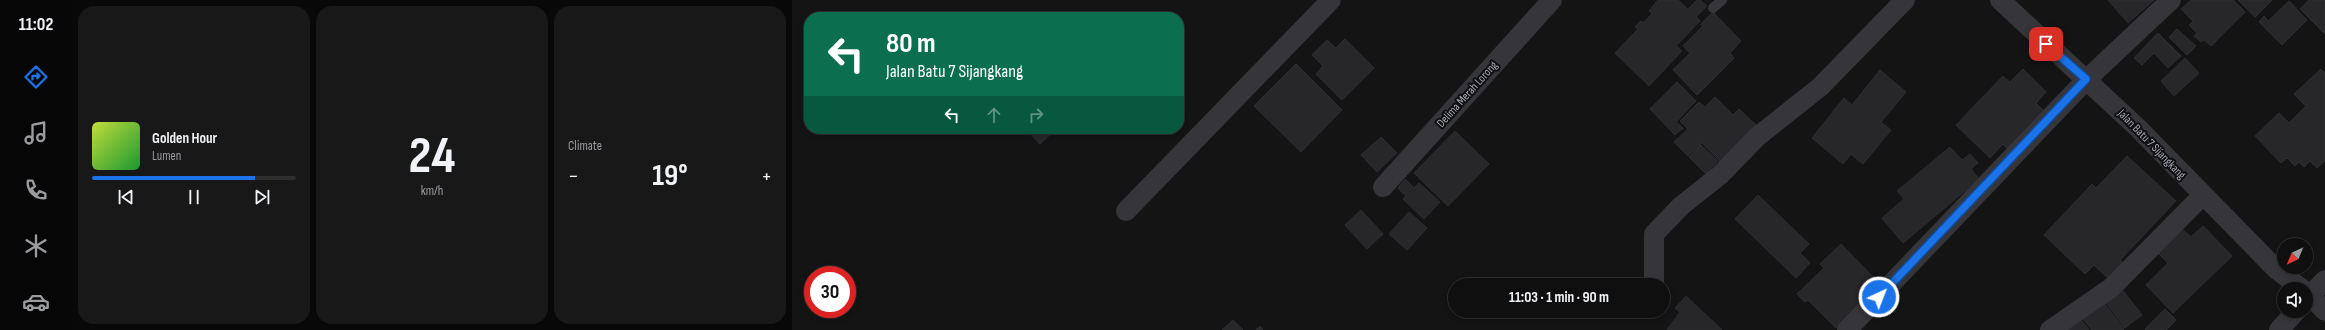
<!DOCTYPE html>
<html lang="en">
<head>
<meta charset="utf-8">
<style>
  :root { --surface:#0f0f10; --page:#181819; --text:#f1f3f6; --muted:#9b9c9f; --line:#2f2f30; --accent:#1a73e8 }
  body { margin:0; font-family:"Sofia Sans Condensed",sans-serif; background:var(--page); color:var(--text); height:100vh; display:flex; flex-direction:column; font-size:15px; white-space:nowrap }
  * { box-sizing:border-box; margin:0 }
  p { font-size:13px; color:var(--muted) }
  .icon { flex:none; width:22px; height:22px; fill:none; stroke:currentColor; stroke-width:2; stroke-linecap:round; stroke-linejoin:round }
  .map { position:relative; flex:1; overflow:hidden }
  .details { display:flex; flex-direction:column; gap:6px; padding:6px; background:#080809; width:720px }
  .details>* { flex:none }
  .banner { position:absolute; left:12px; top:12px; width:380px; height:122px; border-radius:16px; box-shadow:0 2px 6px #0003,0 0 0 1px var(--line); background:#0b6e4f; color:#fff; overflow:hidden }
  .needle { width:26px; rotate:224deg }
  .tools { position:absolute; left:1485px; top:238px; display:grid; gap:8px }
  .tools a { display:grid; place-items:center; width:36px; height:36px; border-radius:50%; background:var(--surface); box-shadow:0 2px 6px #0003,0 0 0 1px var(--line); font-size:20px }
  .speed { position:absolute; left:12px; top:266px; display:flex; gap:8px; font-size:20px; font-weight:700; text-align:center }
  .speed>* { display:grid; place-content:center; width:52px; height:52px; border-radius:50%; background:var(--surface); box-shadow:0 2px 6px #0003,0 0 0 1px var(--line); line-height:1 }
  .speed .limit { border:6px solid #d22; background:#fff; color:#111 }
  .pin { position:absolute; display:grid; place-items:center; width:34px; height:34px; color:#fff; margin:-17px; border-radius:8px; box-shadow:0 2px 6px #0006 }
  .me { position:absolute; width:44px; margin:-22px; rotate:43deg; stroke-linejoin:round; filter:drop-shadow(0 0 3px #0008) }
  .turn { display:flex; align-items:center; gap:14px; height:84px; padding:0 16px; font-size:18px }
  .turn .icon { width:52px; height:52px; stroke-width:2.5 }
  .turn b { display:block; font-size:28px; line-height:34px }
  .lanes { display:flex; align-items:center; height:38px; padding:0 16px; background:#0003; justify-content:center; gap:20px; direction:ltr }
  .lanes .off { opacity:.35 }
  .big { font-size:30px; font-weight:700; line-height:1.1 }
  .details .widget { flex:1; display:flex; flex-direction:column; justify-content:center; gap:6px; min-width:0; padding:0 14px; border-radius:16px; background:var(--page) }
  .details .dial { align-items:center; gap:0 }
  .dial b { font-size:52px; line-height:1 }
  .song { display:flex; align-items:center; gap:12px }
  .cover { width:48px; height:48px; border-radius:6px; background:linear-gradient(135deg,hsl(70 70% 55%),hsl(130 70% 35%)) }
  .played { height:4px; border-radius:2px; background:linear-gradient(90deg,var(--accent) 80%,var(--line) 80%) }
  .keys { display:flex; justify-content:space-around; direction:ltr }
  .heat { display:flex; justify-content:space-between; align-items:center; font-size:22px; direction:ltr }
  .details .tiles { flex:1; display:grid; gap:6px; grid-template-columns:repeat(3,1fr) }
  .trip { position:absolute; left:656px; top:278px; width:222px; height:40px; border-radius:20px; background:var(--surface); box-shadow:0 2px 6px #0003,0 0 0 1px var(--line); font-weight:700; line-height:40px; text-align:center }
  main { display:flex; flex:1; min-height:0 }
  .tabs { display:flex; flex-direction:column; width:72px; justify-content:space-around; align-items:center; background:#060606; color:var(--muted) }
  .tabs .icon { width:28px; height:28px }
  .tabs .current { color:var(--accent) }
  .tabs b { font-size:18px; color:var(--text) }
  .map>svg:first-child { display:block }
</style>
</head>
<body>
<main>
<nav class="tabs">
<b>11:02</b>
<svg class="icon current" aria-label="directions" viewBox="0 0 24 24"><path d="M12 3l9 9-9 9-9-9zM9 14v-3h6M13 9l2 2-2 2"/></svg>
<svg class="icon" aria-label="music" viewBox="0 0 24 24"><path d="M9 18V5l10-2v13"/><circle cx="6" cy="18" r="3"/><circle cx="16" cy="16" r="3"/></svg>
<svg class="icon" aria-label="phone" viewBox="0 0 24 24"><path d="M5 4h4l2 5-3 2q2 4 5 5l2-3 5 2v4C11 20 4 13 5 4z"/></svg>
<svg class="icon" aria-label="climate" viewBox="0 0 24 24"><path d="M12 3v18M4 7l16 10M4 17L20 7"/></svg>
<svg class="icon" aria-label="car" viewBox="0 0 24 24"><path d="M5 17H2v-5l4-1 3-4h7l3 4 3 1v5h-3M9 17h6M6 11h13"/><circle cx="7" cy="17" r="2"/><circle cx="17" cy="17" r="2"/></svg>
</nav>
<section class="details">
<div class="tiles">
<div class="widget">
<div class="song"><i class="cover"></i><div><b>Golden Hour</b><p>Lumen</p></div></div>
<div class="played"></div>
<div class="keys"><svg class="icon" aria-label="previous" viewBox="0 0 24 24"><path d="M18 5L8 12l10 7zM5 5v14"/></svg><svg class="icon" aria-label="pause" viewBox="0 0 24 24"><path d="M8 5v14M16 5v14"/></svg><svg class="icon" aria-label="next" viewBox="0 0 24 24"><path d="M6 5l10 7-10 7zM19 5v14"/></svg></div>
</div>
<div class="widget dial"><b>24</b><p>km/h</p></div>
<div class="widget"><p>Climate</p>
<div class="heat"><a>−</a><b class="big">19°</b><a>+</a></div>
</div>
</div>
</section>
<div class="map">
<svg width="1533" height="330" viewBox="0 0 1533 330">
  <rect width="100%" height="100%" fill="#141415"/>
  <path fill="#272729" stroke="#2e2e31" d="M866 0H886L896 9 905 0H908L915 6 904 17 908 21 884 46 890 51 857 86 823 53 846 29 843 27 849 21 851 23 860 14 857 11Z
    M1316 0H1362L1336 23Z
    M1399 0H1441L1453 12 1419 46 1412 40 1409 42 1402 36 1405 33 1397 25 1401 21 1389 9Z
    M1446 0H1480L1463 17Z
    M1517 0H1533V34L1508 9Z
    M1497 1 1515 20 1490 45 1467 22 1472 16 1476 21Z
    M921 12 949 41 938 53 942 58 905 95 881 70 898 53 891 46 911 26 909 24Z
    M1385 29 1404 46 1395 55 1377 37Z
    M1366 33 1389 56 1376 68 1362 53 1350 65 1342 58Z
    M553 39 582 68 550 100 524 74 531 66 520 55 535 40 544 48Z
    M1393 58 1407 73 1382 96 1369 81Z
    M504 64 550 110 509 152 462 106Z
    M1231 69 1254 92 1244 103 1252 111 1216 149 1211 144 1198 158 1164 125 1211 76 1218 82Z
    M1529 69 1533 73V161L1525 168 1518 161 1512 167 1507 162 1503 166 1495 158 1489 163 1463 136 1487 113 1497 123 1514 106 1502 94Z
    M1088 70 1114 92 1089 122 1099 130 1071 164 1059 154 1051 164 1020 138 1052 98 1060 105Z
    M885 82 904 101 884 122 891 128 883 135 858 109Z
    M923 97 941 115 947 109 964 125 928 161 910 143 896 156 882 142 896 129 888 121 907 102 913 107Z
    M234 129H264L248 144Z
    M663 131 697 164 656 206 622 173Z
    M589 137 605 153 585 172 569 155Z
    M909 145 926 161 914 174 897 157Z
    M1158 147 1170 160 1178 154 1186 163 1179 169 1187 179 1111 243 1090 218 1112 199 1105 191Z
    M1335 156 1384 201 1328 260 1334 266 1319 281 1302 265 1293 274 1252 235 1300 184 1304 188Z
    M613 179 622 188 627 183 648 202 632 219 611 199 614 196 606 188Z
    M966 195 1017 244 1008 253 1018 263 1004 278 943 219Z
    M569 210 591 234 575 249 553 225Z
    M617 212 635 228 615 250 597 234Z
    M1411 226 1440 256 1381 313 1354 285 1376 263 1364 251 1388 227 1399 237Z
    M1049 244 1089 285 1044 328 1016 300 1013 302 1005 294 1032 268 1028 264Z
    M1329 288 1350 315 1333 328 1312 300Z
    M894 296 930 330H875L888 312 883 308Z
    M1309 299 1332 329 1330 330H1300L1290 318Z
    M1373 309 1384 320 1374 330H1354L1353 329Z
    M1287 317 1297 330H1277L1276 326Z
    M441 320 451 330H430Z
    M468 326 471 330H464Z"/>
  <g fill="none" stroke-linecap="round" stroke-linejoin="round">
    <path stroke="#35353a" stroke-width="10" d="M921 8 930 0"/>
    <path stroke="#35353a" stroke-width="20" d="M1208 0 1346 128 1484 269 1510 289
      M591 187 760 0
      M334 211 539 0
      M862 285V234L889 206 928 175 965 137 1028 87 1113 0
      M1514 292 1533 311
      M1514 299 1533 280
      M1055 330 1295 79 1379 0
      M1258 330 1319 288 1410 196
      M1487 330 1504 311"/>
  </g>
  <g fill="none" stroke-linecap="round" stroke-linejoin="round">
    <g stroke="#114b97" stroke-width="10">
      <path id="route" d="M1087 297 1294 79 1254 44"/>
    </g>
    <use href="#route" stroke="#1a73e8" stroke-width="7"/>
  </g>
  <g text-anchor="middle" stroke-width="4" stroke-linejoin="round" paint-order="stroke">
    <g font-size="12" fill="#a7a9b5" stroke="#0f0f10">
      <text transform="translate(675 94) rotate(-48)" y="4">Delima Merah Lorong</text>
      <text transform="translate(1360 144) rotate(46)" y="4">Jalan Batu 7 Sijangkang</text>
    </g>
  </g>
</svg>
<div class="tools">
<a><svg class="needle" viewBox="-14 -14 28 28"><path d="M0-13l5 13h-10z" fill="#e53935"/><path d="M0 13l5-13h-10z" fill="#9b9c9f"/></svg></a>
<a><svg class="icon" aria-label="sound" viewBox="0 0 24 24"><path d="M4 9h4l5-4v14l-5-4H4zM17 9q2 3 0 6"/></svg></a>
</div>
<div class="speed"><div class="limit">30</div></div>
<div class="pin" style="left:1254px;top:44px;background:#d93025"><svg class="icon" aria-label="arrive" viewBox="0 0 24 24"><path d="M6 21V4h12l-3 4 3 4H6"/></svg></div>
<svg class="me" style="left:1087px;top:297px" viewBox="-20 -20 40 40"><circle r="17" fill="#1a73e8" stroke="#fff" stroke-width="3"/><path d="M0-11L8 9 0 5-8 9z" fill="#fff"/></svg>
<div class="trip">11:03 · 1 min · 90 m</div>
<div class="banner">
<div class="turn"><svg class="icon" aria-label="left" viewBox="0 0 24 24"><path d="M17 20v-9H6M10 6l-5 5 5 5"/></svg><div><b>80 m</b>Jalan Batu 7 Sijangkang</div></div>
<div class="lanes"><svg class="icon" aria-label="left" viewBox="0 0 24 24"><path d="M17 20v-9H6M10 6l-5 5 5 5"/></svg><svg class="icon off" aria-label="ahead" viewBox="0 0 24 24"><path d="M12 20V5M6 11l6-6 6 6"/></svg><svg class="icon off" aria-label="right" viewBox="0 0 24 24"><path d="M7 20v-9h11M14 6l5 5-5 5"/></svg></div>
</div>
</div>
</main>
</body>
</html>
